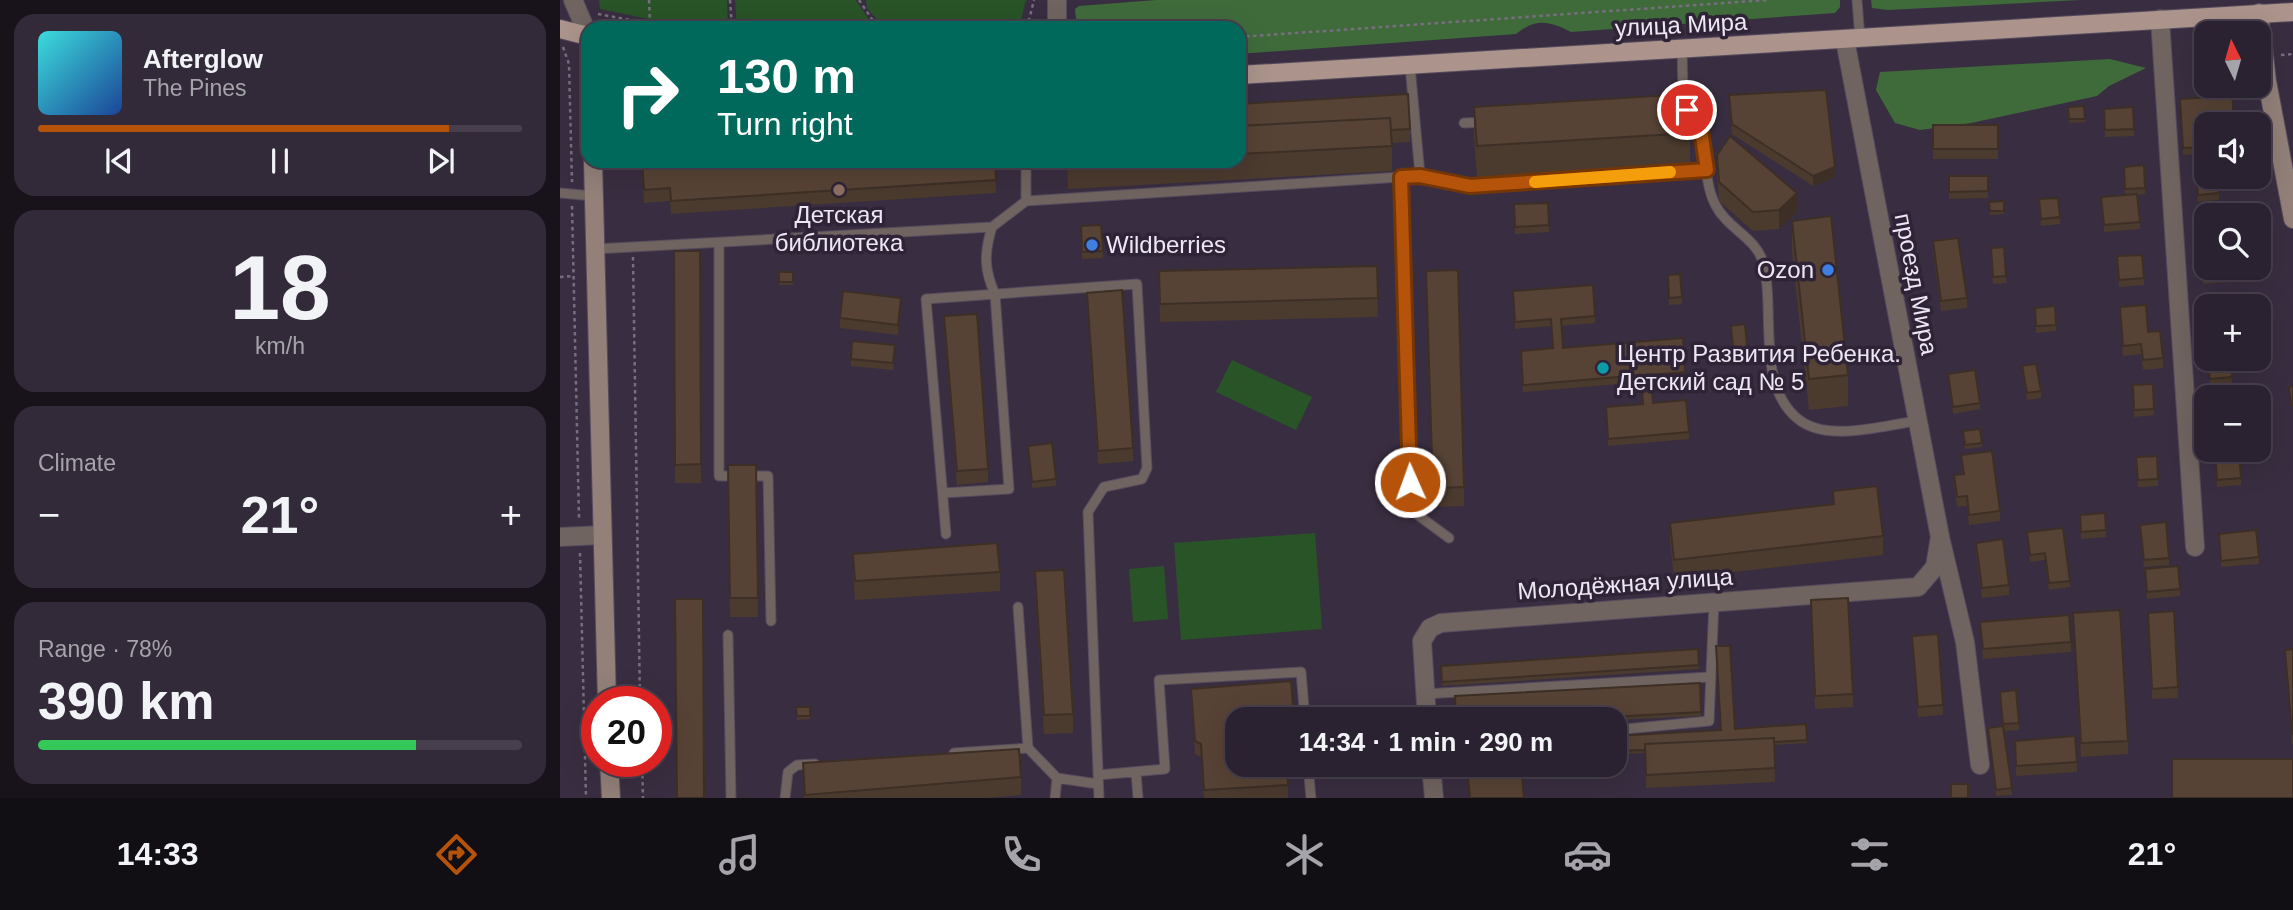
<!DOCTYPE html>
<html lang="en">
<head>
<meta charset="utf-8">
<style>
  :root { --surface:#2b2231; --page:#332a39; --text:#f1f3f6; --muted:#a6a4ab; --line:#473f4d; --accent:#b45309 }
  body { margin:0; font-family:Arial,sans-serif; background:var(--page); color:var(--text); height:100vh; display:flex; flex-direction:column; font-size:26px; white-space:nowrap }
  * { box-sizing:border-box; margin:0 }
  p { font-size:23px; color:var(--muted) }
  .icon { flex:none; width:38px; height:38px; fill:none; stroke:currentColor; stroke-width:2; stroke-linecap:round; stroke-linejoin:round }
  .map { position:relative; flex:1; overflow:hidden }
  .side { display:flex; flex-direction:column; gap:14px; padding:14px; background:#18131b; width:560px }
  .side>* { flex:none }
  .guide { position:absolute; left:21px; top:21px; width:665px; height:147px; border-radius:21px; box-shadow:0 7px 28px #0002,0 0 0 2px var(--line); background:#00695c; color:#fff; overflow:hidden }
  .needle { width:46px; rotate:355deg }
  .buttons { position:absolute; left:1634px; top:21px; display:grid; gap:14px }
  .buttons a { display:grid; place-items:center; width:77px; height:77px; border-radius:14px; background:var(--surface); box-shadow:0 7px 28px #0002,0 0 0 2px var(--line); font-size:35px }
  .speed { position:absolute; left:21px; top:686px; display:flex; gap:14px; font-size:35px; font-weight:700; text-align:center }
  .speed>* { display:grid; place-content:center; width:91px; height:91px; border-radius:50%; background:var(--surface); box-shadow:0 7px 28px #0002,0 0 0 2px var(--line); line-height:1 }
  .speed .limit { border:10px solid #d22; background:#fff; color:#111 }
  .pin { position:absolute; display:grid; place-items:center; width:60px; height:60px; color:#fff; margin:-30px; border:4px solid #fff; border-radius:50%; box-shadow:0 2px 7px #0007 }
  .me { position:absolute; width:77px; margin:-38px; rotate:358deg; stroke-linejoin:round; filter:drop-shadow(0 0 5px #0008) }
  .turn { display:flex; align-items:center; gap:24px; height:147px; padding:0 21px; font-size:32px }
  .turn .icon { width:91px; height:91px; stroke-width:2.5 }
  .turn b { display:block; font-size:49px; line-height:60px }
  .big { font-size:52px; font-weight:600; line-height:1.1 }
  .side .card { flex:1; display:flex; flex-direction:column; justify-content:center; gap:10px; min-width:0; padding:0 24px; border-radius:21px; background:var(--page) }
  .side .dial { align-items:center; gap:0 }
  .dial b { font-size:91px; line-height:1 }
  .song { display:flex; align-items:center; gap:21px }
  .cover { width:84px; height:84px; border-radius:10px; background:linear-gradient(135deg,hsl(180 70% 55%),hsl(220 70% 35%)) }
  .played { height:7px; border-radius:4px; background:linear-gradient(90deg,var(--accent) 85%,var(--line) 85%) }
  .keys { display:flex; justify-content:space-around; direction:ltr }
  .heat { display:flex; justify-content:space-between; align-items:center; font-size:38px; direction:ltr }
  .charge { height:10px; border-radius:5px; background:linear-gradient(90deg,#34c759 78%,var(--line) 0) }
  .trip { position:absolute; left:665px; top:707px; width:402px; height:70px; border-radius:21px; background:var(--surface); box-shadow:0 7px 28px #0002,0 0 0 2px var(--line); font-weight:600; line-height:70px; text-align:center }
  .dock { display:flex; height:112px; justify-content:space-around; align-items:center; background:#110e14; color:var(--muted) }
  .dock .icon { width:49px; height:49px }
  .dock .selected { color:var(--accent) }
  .dock b { font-size:32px; color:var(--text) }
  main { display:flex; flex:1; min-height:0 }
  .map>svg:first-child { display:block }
</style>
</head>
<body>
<main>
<section class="side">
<div class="card">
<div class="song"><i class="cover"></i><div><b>Afterglow</b><p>The Pines</p></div></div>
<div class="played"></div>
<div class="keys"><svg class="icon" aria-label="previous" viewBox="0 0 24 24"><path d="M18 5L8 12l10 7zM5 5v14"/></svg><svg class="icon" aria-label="pause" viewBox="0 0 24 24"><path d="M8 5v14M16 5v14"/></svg><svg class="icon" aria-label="next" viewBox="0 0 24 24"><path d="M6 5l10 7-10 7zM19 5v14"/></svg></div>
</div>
<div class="card dial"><b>18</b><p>km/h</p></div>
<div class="card"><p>Climate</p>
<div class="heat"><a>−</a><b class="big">21°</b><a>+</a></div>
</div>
<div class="card"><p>Range · 78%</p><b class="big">390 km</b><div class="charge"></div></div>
</section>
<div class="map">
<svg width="1733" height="798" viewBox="0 0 1733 798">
  <rect width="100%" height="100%" fill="#392e41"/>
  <path fill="#295427" d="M39 0H167L168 28H133L40 9Z
    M175 0H296L314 28H177Z
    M306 0H466L459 28H324L307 8Z
    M672 360 752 397 736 430 656 392Z
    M755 533 762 629 621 640 614 543Z
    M604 566 608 619 573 622 569 569Z"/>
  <path fill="#3f6b3b" d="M596 0H1280V7L1275 13 1011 32C989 21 976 18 956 34L679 54V28H517L515 9 519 6Z
    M1311 0H1520L1328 10 1312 8Z
    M1550 59 1586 68 1549 86 1537 96 1411 123 1360 130 1335 123 1316 90 1320 72Z"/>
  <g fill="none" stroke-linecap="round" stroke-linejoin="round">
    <g stroke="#564b5d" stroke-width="11">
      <path id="service" d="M1297 0 1300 39
        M1122 49C1123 67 1121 91 1127 107 1131 117 1141 121 1143 134 1147 158 1144 184 1156 206 1167 228 1196 238 1203 262 1216 310 1195 384 1238 419 1267 443 1324 425 1357 421
        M850 66 860 175 841 177 851 510 889 538
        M904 123 926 122
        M860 175 910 186 1147 170
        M0 193 34 196
        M466 201V161
        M159 243V476H208L211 621
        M35 249 432 227 466 201 841 177
        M383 493 449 489 435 294C424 270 424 253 432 227
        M386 534 366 299 577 284 587 468 582 479 544 487 528 512 539 798
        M168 635 171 798
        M865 694 1149 677
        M1055 730 1149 721 1154 602
        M468 748 497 778 538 784
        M394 753 468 748 458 607
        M748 765 751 798
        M576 772 578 798
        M538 775 605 769 599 680 741 672 745 719
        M225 798 228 772 237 765 255 764
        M495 798 497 778"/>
    </g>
    <g stroke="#564b5d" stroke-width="20">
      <path id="minor" d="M13 0 28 35
        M1600 19 1635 547
        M0 537 42 535
        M1380 537 1405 642 1420 765"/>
    </g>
    <g stroke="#564b5d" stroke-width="20">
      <path id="tertiary" d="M497 0V28
        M867 719 862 641 870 628 881 623 1358 587 1375 567 1380 537 1285 40
        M871 765 874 798"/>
    </g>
    <g stroke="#564b5d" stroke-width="20">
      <path id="secondary" d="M1699 13 1707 81 1733 219
        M33 161 47 702
        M49 761 51 798"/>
    </g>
    <g stroke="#564b5d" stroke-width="20">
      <path id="primary" d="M0 29 28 36
        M679 75 1733 12"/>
    </g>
    <path stroke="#786e7f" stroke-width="2.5" stroke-dasharray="3.5 3.5" stroke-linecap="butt" d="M89 0 90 23
      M170 0 172 28
      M299 0 318 28
      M38 14 114 28
      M467 28 474 0
      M679 37 1208 0
      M3 47 9 64 12 182
      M1721 55 1733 54
      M12 206 19 518
      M73 257 80 702
      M0 277 13 276
      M20 553 26 798
      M82 761 83 798"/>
    <use href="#service" stroke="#706460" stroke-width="9"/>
    <use href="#minor" stroke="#706460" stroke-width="18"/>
    <use href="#tertiary" stroke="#706460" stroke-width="18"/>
    <use href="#secondary" stroke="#928079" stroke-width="18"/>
    <use href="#primary" stroke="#ac948c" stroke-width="18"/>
  </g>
  <path fill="#4b3a2e" d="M1169 95 1275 177 1253 186 1172 134Z
    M1620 99 1647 124V153L1623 155Z
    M679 104 850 129V142L832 143V171L508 189 507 161 479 163V161H679Z
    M1524 106 1525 122 1509 123 1508 107Z
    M914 107 1130 133V164L917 177 914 138Z
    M1573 107 1574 136 1545 137 1544 109Z
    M1373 125H1438V159H1373Z
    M1157 155 1237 212 1219 229 1193 231 1159 201 1157 174Z
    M81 161H454V164L435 165 436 193 111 214 110 201 84 203Z
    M1636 172 1659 193V200L1638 202Z
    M1564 174 1585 188V194L1578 195 1580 229 1544 232 1541 197 1565 195Z
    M1389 176H1428V198L1389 199Z
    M1444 201V214L1430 215 1429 202Z
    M988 203 989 232 955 234 954 204Z
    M1479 206 1500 217V224L1481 226Z
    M1232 221 1288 375V406L1249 410 1232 252Z
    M541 225 543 258 522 259 521 226Z
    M1373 241 1407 298V308L1381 311 1373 251Z
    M114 251H140L141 483H115Z
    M1431 255 1446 276V283L1433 284Z
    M1641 256 1669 275V282L1643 284Z
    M1557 263 1584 278V285L1559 287Z
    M817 266 818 317 600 322 599 271Z
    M866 271 904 487V506L873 507Z
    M219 272H233V285H219Z
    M1108 282 1122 297V304L1109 305Z
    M953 291 1035 316V323L1001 326 1003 348 1125 372V379L1091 381 1093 403 1129 432V439L1048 446 1046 407 1083 404 1081 382 963 392 961 351 993 348 991 326 955 329Z
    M527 293 573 448V461L538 464Z
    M1560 307 1603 358V368L1583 370 1581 354 1563 356Z
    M341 308 338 335 280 328V318Z
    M1475 308 1496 325V331L1476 333Z
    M384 316 428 469V482L397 485 384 329Z
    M1171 326 1187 347V354L1173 355Z
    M335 351 333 370 291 366V359Z
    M1647 359H1670L1672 384 1650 386Z
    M1683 359H1696L1697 370 1685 371Z
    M1462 366 1481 391V398L1467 400 1462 373Z
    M1388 374 1420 403V409L1393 414Z
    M1593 384 1594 415 1574 417 1573 385Z
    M1403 435 1422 443V447L1405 449Z
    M468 446 496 479V486L472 488Z
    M1654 450 1681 478V485L1657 487Z
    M1401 455 1440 511V521L1409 525 1407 506 1397 507 1394 485V475L1402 474Z
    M1576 457 1598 479V486L1578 487Z
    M168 465H196L198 617H170Z
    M1273 491 1323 536V555L1114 579 1110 542V523L1273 504Z
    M1520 515 1546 530V537L1521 539Z
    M1580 525 1609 558V565L1584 567Z
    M1467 532 1510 581V587L1489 590 1485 560 1470 562Z
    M1659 534 1699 557V564L1661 567Z
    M1416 543 1449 585V595L1422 598 1416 553Z
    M293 554 440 572V591L295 600 293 573Z
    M1585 569 1620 589V596L1587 599Z
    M475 571 513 714V733L484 734 475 590Z
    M1251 600 1293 694V707L1255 709Z
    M1513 613 1568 741V754L1521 757Z
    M1420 622 1511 642V652L1423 659Z
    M1588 623 1618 687V698L1592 699Z
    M1352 636 1383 705V715L1358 717Z
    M1138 649 1139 669 882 686 881 666Z
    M1733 649V744H1732L1725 650Z
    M1140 683 1141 716 1055 720V719H896Z
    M631 689 677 719 728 785V798H644L641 757 635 754Z
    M1440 692 1459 723V730L1444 731 1452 795 1436 796 1428 728 1443 726Z
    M236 707 250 716V719L237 720Z
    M1246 724 1247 743 1214 745 1215 782 1086 788 1085 753 1055 755V736Z
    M1455 741 1517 762V772L1456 776Z
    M243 763 461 777V795L429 798H244Z"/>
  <path fill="#3d2f25" d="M1275 167V177L1253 186V176Z
    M1237 193V212L1219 229V210Z
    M341 298V308L338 335V325Z"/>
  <path fill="#574335" stroke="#3d2f25" stroke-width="2" d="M1653 86H1672L1674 124H1647V147L1623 148 1620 99 1654 97Z
    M1266 90 1275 167 1253 176 1172 124 1169 95Z
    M848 94 850 129 831 130 830 118 679 126V104Z
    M1127 94 1130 133 917 146 914 107Z
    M1524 106 1525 119H1509L1508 107Z
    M1573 107 1574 129 1545 130 1544 109Z
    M830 118 832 146 679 154V126Z
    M1373 125H1438V149H1373Z
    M1170 136 1237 193 1219 210 1193 212 1159 182 1157 155Z
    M82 161H435L436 180 111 201 110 188 84 190Z
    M508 161H562L508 164Z
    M1584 165 1585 188 1565 189 1564 167Z
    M1647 165V177H1658L1659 193 1638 195 1636 166Z
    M1389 176H1428V191L1389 192Z
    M1577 194 1580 222 1544 225 1541 197Z
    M1498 198 1500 217 1481 219 1479 199Z
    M1444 201V211H1430L1429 202Z
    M988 203 989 225 955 227 954 204Z
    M1271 216 1288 375 1249 379 1232 221Z
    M541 225 543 251 522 252 521 226Z
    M1398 238 1407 298 1381 301 1373 241Z
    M1444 247 1446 276 1433 277 1431 248Z
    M114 251H140L141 464 115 465Z
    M1582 255 1584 278 1559 280 1557 256Z
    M1647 255V268H1668L1669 275 1643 277 1641 256Z
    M817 266 818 298 600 304 599 271Z
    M898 270 904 487 873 488 866 271Z
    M219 272H233V282H219Z
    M1120 274 1122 297 1109 298 1108 275Z
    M1033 285 1035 316 1001 319 1003 348 1123 338 1125 372 1091 375 1093 403 1126 400 1129 432 1048 439 1046 407 1083 404 1081 375 963 385 961 351 993 348 991 319 955 322 953 291Z
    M562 290 573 448 538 451 527 293Z
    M283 291 341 298 338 325 280 318Z
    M1586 305 1588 332 1600 331 1603 358 1583 360 1581 344 1563 346 1560 307Z
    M1495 306 1496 325 1476 326 1475 308Z
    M417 314 428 469 397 471 384 316Z
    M1185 324 1187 347 1173 348 1171 326Z
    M292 341 335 345 333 363 291 359Z
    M1648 359H1670L1672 377 1650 379Z
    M1684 359H1696L1697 367 1685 368Z
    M1476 364 1481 391 1467 393 1462 366Z
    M1415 370 1420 403 1393 407 1388 374Z
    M1593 384 1594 409 1574 410 1573 385Z
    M1733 386V405H1731L1729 387Z
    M1420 429 1422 443 1405 445 1403 431Z
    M492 443 496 479 472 482 468 446Z
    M1655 450H1679L1681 478 1657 480Z
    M1432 451 1440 511 1409 515 1407 496 1397 497 1394 475 1404 474 1401 455Z
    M1597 456 1598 479 1578 480 1576 457Z
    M168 465H196L198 598H170Z
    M1317 486 1323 536 1114 560 1110 523 1274 504 1273 491Z
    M1545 513 1546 530 1521 532 1520 515Z
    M1606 522 1609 558 1584 560 1580 525Z
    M1503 528 1510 581 1489 583 1485 553 1470 555 1467 532Z
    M1696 530 1699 557 1661 561 1659 534Z
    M1443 539 1449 585 1422 588 1416 543Z
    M437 543 440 572 295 581 293 554Z
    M1618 566 1620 589 1587 592 1585 569Z
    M504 570 513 714 484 715 475 571Z
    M1288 598 1293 694 1255 696 1251 600Z
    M115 599H143L144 798H117Z
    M1560 610 1568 741 1521 743 1513 613Z
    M1614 611 1618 687 1592 689 1588 613Z
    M1509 615 1511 642 1423 649 1420 622Z
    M1378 634 1383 705 1358 707 1352 636Z
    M1156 646H1170L1175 729 1246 724 1247 740 1214 742V738L1085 744V750L1055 751V736L1161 730Z
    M1138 649 1139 665 882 682 881 666Z
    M1733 649V734H1732L1725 650Z
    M731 681 734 719H677V765H727L728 785 644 790 641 744 635 741 631 689Z
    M1140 683 1141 712 1012 719H896L895 696Z
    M1456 690 1459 723 1443 724 1440 692Z
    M236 707H250V716H237Z
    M1443 726 1452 788 1436 790 1428 728Z
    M1515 736 1517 762 1456 766 1455 741Z
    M1214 738 1215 768 1086 775 1085 744Z
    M459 749 461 777 245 795 243 763Z
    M1612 759H1733V798H1612Z
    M907 765H961L964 798H910Z
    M1391 784H1408V798H1391Z"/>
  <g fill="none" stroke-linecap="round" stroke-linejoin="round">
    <g stroke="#753606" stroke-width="18">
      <path id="route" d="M850 482 841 177 860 176 910 186 1147 170 1140 124 1127 110"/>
    </g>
    <use href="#route" stroke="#b45309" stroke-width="12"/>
    <path stroke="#f59e0b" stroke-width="12" d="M975 182 1110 172"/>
  </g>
  <circle fill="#8d6e63" stroke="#2f2437" stroke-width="2.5" cx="279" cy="190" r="7"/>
  <g fill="#3f7fe0" stroke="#2f2437" stroke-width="2.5">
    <circle cx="532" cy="245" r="7"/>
    <circle cx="1268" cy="270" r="7"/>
  </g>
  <circle fill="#0f9aa8" stroke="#2f2437" stroke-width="2.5" cx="1043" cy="368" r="7"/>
  <g text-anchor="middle" stroke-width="7" stroke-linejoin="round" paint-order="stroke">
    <g font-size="24" fill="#ede6f3" stroke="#2f2437">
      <text transform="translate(1121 25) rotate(-3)" y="8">улица Мира</text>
      <text transform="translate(1356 284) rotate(79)" y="8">проезд Мира</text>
      <text transform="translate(1065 584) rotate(-4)" y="8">Молодёжная улица</text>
    </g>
    <g font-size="24" fill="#ede6f3" stroke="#2f2437" text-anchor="start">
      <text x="279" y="223" text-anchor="middle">Детская<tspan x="279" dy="28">библиотека</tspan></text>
      <text x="546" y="253">Wildberries</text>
      <text x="1254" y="278" text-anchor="end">Ozon</text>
      <text x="1057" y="362">Центр Развития Ребенка.<tspan x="1057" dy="28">Детский сад № 5</tspan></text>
    </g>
  </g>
</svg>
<div class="buttons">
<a><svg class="needle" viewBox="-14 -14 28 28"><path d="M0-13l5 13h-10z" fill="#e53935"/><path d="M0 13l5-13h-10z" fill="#a6a4ab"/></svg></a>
<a><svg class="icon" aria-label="sound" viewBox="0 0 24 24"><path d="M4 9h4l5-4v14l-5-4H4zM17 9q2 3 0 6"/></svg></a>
<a><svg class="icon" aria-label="search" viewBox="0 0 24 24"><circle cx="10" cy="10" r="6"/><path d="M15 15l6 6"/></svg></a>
<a>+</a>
<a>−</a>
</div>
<div class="speed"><div class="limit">20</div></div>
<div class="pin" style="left:1127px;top:110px;background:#d93025"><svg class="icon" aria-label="arrive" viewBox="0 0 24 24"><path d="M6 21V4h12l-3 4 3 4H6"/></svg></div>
<svg class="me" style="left:850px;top:482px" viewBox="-20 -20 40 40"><circle r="17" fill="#b45309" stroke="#fff" stroke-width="3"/><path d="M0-11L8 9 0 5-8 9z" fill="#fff"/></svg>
<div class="trip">14:34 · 1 min · 290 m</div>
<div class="guide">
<div class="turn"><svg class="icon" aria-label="right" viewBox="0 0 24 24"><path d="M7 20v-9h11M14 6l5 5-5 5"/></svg><div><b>130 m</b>Turn right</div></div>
</div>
</div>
</main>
<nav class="dock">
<b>14:33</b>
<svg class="icon selected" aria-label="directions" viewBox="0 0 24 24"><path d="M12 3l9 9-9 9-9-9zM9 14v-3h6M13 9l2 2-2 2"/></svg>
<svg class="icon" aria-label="music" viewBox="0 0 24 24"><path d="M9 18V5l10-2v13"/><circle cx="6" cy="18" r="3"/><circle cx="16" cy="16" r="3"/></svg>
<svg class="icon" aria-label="phone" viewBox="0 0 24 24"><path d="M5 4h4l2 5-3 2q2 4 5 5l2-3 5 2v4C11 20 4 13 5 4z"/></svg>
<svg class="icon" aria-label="climate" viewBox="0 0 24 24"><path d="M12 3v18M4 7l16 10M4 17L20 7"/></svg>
<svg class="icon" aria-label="car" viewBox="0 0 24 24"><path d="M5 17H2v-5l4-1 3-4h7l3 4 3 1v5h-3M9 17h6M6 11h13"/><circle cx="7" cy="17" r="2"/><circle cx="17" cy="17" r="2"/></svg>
<svg class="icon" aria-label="filters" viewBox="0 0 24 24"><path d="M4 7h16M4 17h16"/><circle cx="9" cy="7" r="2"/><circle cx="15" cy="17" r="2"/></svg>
<b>21°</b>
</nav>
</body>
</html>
